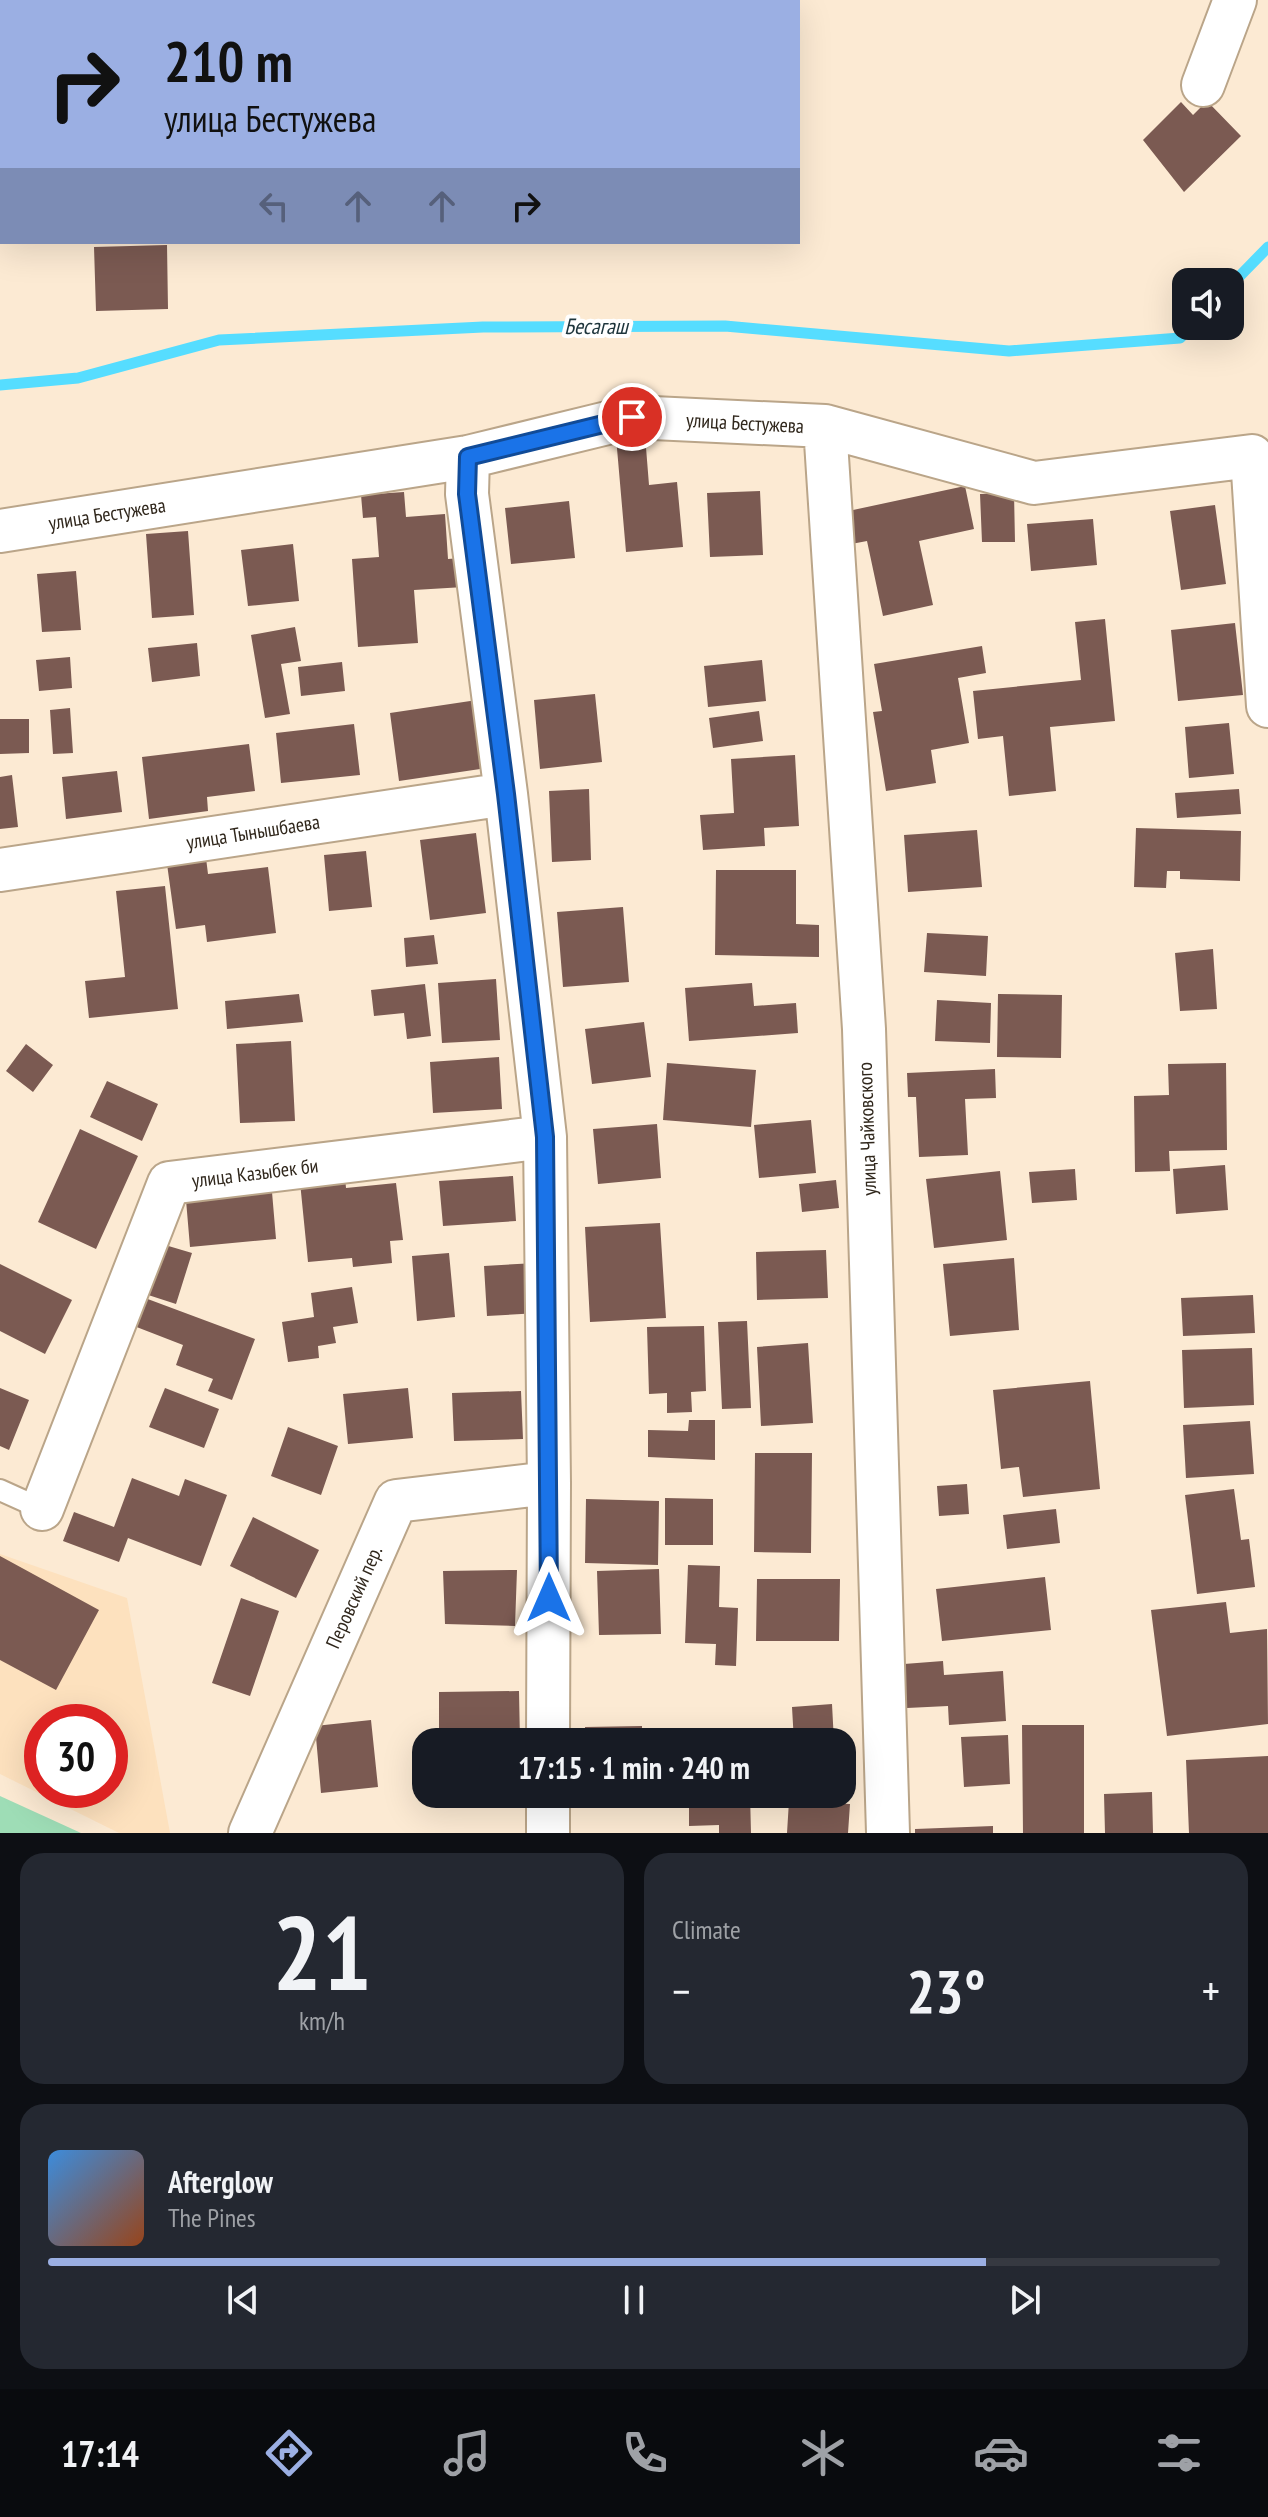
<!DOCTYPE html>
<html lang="en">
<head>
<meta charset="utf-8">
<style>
  :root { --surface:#171b24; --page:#242831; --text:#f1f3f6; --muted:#9ea1a6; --line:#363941; --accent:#9bafe3 }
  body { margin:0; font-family:"PT Sans Narrow",sans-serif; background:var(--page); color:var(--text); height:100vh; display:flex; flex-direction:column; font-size:30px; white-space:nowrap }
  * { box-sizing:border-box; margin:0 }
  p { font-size:26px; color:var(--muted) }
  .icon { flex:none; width:44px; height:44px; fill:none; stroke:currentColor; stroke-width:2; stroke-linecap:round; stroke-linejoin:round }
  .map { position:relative; height:1833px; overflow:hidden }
  .drawer { display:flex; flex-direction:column; gap:20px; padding:20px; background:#0d0f14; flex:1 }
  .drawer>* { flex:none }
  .hud { position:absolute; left:0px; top:0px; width:800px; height:244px; box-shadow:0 8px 32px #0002; background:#9bafe3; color:#111; overflow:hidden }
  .controls { position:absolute; left:1172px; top:268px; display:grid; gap:16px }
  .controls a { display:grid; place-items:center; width:72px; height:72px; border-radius:16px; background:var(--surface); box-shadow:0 8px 32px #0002; font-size:40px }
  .speed { position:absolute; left:24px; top:1704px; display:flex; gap:16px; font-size:40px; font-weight:700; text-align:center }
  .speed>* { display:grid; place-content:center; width:104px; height:104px; border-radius:50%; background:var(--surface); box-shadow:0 8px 32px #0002; line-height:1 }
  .speed .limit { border:12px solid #d22; background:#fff; color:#111 }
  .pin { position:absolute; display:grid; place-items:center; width:68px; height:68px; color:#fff; margin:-34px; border:4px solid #fff; border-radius:50%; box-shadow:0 2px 8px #0007 }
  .me { position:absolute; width:88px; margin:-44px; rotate:0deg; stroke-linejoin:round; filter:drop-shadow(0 0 6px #0008) }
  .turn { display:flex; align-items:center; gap:28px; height:168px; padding:0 32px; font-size:36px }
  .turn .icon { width:104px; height:104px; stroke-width:2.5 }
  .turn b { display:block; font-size:56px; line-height:68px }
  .lanes { display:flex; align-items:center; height:76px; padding:0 32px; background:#0003; justify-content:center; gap:40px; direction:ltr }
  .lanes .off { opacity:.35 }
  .big { font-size:60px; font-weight:700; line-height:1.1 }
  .drawer .widget { flex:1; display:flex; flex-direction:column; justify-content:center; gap:12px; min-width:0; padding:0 28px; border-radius:24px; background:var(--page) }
  .drawer .dial { align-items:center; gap:0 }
  .dial b { font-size:104px; line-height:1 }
  .song { display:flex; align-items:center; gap:24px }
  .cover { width:96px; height:96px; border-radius:12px; background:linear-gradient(135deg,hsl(210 70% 55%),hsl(20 70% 35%)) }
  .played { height:8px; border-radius:4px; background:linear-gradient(90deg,var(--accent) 80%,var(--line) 80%) }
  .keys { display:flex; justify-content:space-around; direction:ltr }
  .heat { display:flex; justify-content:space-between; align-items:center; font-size:44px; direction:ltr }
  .drawer .tiles { flex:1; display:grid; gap:20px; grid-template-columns:1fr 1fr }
  .widget:last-child { grid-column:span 2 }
  .trip { position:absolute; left:412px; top:1728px; width:444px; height:80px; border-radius:24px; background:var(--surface); box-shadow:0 8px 32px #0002; font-weight:700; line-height:80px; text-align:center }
  .dock { display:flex; height:128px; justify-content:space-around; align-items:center; background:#090b0e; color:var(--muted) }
  .dock .icon { width:56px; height:56px }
  .dock .on { color:var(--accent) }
  .dock b { font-size:36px; color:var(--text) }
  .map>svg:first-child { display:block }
</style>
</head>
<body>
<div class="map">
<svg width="1268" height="1833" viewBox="0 0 1268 1833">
  <rect width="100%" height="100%" fill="#fcead3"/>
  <path fill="#fde1be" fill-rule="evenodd" d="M0 1554 127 1598 170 1833H119L0 1774ZM42 1722H110V1790H42Z"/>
  <path fill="#9eddb6" d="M0 1796 81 1833H0Z"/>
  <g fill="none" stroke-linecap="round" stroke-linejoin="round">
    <path stroke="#56ddff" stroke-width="11" d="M1230 286 1268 247
      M0 385 78 378 219 340 483 327 725 326 1009 351 1180 338 1192 326"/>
  </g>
  <path fill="#7b5a52" d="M1207 101 1241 136 1184 192 1143 140 1181 102 1193 115Z
    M167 245 168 309 96 311 94 247Z
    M645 435 649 485 677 482 683 547 626 552 616 437Z
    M965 486 974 529 919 541 933 605 883 616 867 541 846 545 839 513Z
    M760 491 763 555 710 557 707 493Z
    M404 492 406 517 445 514 448 559 461 558 464 587 414 590 418 643 358 647 352 559 379 557 376 517 363 518 361 495Z
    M1014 493 1015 542H982L980 494Z
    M569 501 575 558 511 564 505 508Z
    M1215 505 1226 584 1181 590 1170 511Z
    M1093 519 1097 565 1031 571 1027 524Z
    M188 531 194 615 152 618 146 534Z
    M293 544 299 601 248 606 241 550Z
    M76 571 81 630 42 632 37 574Z
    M1105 619 1115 721 1050 727 1056 791 1009 796 1003 736 978 739 973 691 1081 680 1075 622Z
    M1235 623 1243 695 1178 701 1171 630Z
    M295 627 301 661 281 664 290 714 265 718 251 635Z
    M197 643 200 676 152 682 148 648Z
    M982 646 986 673 958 678 969 743 931 750 936 783 886 791 873 712 882 711 874 664Z
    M70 657 72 688 39 691 36 660Z
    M762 660 766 701 708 707 704 666Z
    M342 662 345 691 301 696 298 667Z
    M595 694 602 762 540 769 534 700Z
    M477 700 487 768 399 781 390 713Z
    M70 708 73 753 53 754 50 710Z
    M759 711 763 741 713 748 709 718Z
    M0 719H29V753L0 754Z
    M1229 723 1234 774 1189 778 1185 727Z
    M354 724 360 775 281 783 276 733Z
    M249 744 255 791 207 797 208 811 149 819 142 757Z
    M795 755 799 826 764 828 765 846 703 850 700 815 734 813 731 759Z
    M117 771 122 812 66 819 62 777Z
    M12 775 18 827 0 829V777Z
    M589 789 591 860 552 862 549 791Z
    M1239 789 1241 814 1177 818 1175 793Z
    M1136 828 1241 831 1240 881 1180 879V871H1167L1166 888 1134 887Z
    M977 830 982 887 908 892 904 835Z
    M476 833 486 913 430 920 420 840Z
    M366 851 372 907 329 911 324 855Z
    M206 858 208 874 268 867 276 933 207 942 205 925 176 929 167 864Z
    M716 870H796V924L819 925V957L715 955Z
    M165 886 178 1009 89 1018 85 981 125 977 116 891Z
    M623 907 629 982 563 987 557 912Z
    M927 933 988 936 986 976 924 972Z
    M434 935 438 964 406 967 404 938Z
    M1213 949 1217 1009 1180 1011 1175 953Z
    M496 979 500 1040 442 1043 438 983Z
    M752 983 754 1006 796 1003 798 1033 689 1041 685 988Z
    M425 984 431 1036 407 1039 404 1013 374 1016 371 990Z
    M299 994 303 1022 227 1029 225 1001Z
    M998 994 1062 995 1061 1058 997 1057Z
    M937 1000 991 1003 990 1043 935 1041Z
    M644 1022 651 1077 592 1084 585 1029Z
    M291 1041 295 1121 240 1123 236 1044Z
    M26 1044 53 1065 33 1092 6 1071Z
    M499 1057 502 1109 433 1113 430 1062Z
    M667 1063 756 1070 751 1127 663 1120Z
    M1226 1063 1227 1150 1169 1151 1170 1171 1135 1172 1134 1096 1169 1095 1168 1064Z
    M995 1069 996 1098 965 1099 968 1155 919 1157 916 1097H908L907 1073Z
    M107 1081 158 1104 142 1141 90 1117Z
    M811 1120 816 1173 759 1178 754 1125Z
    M657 1124 661 1178 598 1184 593 1129Z
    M80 1129 138 1156 96 1249 38 1222Z
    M1225 1165 1228 1210 1176 1214 1173 1169Z
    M1075 1169 1077 1200 1032 1203 1029 1172Z
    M1000 1171 1007 1240 934 1248 926 1179Z
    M513 1176 516 1221 443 1226 439 1181Z
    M345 1177 346 1188 396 1183 403 1240 390 1241 392 1263 353 1267 352 1258 308 1262 300 1182Z
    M836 1180 839 1208 802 1212 799 1184Z
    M272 1192 276 1239 190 1247 186 1200Z
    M660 1223 666 1318 590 1322 585 1227Z
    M155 1242 192 1253 176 1304 139 1292Z
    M826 1250 828 1298 757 1300 756 1252Z
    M449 1253 455 1317 417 1321 412 1256Z
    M1014 1258 1019 1330 950 1336 943 1264Z
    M536 1263 539 1313 487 1316 484 1266Z
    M0 1264 72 1300 45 1354 0 1331Z
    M352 1287 358 1323 333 1327 336 1343 318 1346 319 1358 288 1362 282 1322 314 1317 311 1293Z
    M1253 1295 1255 1333 1183 1336 1181 1298Z
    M145 1298 255 1339 232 1400 208 1391 213 1379 176 1365 183 1345 134 1326Z
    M747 1321 751 1408 722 1409 718 1322Z
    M704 1326 706 1391 691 1392 692 1412 667 1413V1393L649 1394 647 1327Z
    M808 1343 813 1423 761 1426 757 1347Z
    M1252 1348 1254 1405 1184 1408 1182 1350Z
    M1090 1381 1100 1489 1023 1497 1019 1467 1001 1469 993 1390Z
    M0 1388 29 1400 9 1450 0 1446Z
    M165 1388 219 1409 204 1448 149 1427Z
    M408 1388 413 1438 348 1444 343 1394Z
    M521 1391 523 1439 454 1441 452 1393Z
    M689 1420H715V1460L648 1457V1430L688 1431Z
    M1250 1421 1254 1474 1186 1478 1183 1425Z
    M288 1427 338 1446 321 1495 271 1476Z
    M755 1453H812L811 1553 754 1552Z
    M132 1478 179 1496 185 1479 227 1495 201 1566 128 1538 119 1562 63 1541 74 1512 114 1527Z
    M967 1484 969 1514 939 1516 937 1486Z
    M1234 1489 1241 1540 1249 1539 1255 1587 1197 1594 1185 1495Z
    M665 1498 713 1499V1545H665Z
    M586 1499 659 1501 658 1565 585 1563Z
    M1056 1509 1060 1543 1007 1549 1003 1515Z
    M253 1517 319 1550 296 1598 230 1566Z
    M0 1556 99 1610 56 1690 0 1660Z
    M688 1565 720 1566 719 1607 738 1608 736 1666 715 1665 716 1644 685 1643Z
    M659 1569 661 1634 599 1635 597 1571Z
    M517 1570 515 1626 445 1624 443 1571Z
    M1045 1577 1051 1630 942 1641 936 1589Z
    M757 1579H840L839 1641H756Z
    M241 1598 279 1611 250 1696 212 1683Z
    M1226 1602 1230 1633 1267 1629 1268 1724 1167 1736 1151 1610Z
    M943 1661 944 1675 1003 1671 1006 1721 949 1725 948 1706 907 1708 904 1664Z
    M519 1691 520 1742H439V1692Z
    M832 1704 834 1742H794L792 1707Z
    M371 1720 378 1787 321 1793 315 1726Z
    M1022 1725H1084V1833H1023Z
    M642 1726V1742H585V1727Z
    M713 1729V1742H683V1730Z
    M1008 1735 1010 1784 964 1787 961 1737Z
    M1268 1756V1833H1189L1186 1760Z
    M1152 1792 1153 1833H1105L1104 1794Z
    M665 1794H750L751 1833H719V1825L689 1826V1798L665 1799Z
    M789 1801 850 1804 848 1833H787Z
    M993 1826V1833H915V1829Z"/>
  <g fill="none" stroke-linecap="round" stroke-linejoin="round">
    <g stroke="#baa589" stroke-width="24">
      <path id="lane" d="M0 1490 42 1509"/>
    </g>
    <g stroke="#baa589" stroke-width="46">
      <path id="street" d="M1203 85 1235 0
        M825 426 864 1029 888 1833
        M468 457 467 494 506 794 545 1137 549 1483 548 1742
        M0 531 468 457 632 417 825 426 1034 483 1252 456 1268 706
        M0 870 506 794
        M42 1509 169 1183 545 1137
        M250 1833 396 1501 549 1483
        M548 1833V1794"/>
    </g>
    <use href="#lane" stroke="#fff" stroke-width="20"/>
    <use href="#street" stroke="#fff" stroke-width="42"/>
  </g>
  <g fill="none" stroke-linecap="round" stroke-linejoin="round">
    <g stroke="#114b97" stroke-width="20">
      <path id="route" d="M549 1598 545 1137 506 794 467 494 468 457 632 417"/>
    </g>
    <use href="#route" stroke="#1a73e8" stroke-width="14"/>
  </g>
  <g text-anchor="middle" stroke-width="8" stroke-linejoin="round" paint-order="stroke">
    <g font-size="20" fill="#30271c" stroke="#fff">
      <text transform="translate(745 423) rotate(3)" y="7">улица Бестужева</text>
      <text transform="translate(107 514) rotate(-9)" y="7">улица Бестужева</text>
      <text transform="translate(253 832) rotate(-9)" y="7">улица Тынышбаева</text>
      <text transform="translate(867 1129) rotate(-92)" y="7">улица Чайковского</text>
      <text transform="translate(255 1173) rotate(-7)" y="7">улица Казыбек би</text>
      <text transform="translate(354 1597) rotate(-66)" y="7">Перовский пер.</text>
    </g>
    <g font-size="22" font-style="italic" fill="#1e353c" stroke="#fff">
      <text x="596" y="334">Бесагаш</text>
    </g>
  </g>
</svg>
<div class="controls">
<a><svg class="icon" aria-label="sound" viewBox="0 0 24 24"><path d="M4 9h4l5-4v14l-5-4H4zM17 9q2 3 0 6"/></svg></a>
</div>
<div class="speed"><div class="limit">30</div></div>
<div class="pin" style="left:632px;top:417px;background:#d93025"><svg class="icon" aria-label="arrive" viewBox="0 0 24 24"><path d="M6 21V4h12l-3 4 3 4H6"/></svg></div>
<svg class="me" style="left:549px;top:1598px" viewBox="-20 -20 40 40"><path d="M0-17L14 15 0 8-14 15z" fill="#1a73e8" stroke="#fff" stroke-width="4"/></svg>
<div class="trip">17:15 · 1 min · 240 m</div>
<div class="hud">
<div class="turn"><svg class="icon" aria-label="right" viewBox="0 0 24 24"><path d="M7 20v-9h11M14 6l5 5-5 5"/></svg><div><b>210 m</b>улица Бестужева</div></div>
<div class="lanes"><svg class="icon off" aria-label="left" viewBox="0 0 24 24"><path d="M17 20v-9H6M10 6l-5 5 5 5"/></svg><svg class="icon off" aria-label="ahead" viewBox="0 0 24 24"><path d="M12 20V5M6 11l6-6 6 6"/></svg><svg class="icon off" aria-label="ahead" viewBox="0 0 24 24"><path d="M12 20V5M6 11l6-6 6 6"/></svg><svg class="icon" aria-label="right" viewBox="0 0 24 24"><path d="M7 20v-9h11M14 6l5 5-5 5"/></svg></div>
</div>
</div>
<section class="drawer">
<div class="tiles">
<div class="widget dial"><b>21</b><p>km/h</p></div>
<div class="widget"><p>Climate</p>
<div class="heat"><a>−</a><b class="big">23°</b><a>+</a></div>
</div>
<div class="widget">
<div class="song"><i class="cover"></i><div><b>Afterglow</b><p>The Pines</p></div></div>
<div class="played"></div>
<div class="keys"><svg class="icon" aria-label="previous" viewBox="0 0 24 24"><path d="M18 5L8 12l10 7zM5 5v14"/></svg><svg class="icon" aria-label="pause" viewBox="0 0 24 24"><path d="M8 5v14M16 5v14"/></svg><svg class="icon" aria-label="next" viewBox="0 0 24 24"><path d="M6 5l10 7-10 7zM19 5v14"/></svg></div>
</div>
</div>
</section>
<nav class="dock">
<b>17:14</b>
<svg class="icon on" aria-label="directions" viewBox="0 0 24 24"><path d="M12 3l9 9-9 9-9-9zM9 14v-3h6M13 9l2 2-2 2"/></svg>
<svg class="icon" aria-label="music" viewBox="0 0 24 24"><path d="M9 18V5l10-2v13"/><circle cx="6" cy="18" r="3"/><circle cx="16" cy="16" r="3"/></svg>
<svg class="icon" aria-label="phone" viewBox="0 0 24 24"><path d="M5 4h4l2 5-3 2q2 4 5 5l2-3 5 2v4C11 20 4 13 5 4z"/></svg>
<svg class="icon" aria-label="climate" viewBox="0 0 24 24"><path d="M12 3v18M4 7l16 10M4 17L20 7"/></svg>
<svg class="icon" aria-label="car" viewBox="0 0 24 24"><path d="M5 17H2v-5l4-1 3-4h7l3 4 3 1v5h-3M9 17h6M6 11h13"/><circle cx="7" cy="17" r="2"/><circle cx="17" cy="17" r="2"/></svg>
<svg class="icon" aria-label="filters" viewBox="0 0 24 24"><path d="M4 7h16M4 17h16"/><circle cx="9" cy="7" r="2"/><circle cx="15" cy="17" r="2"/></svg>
</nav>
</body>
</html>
